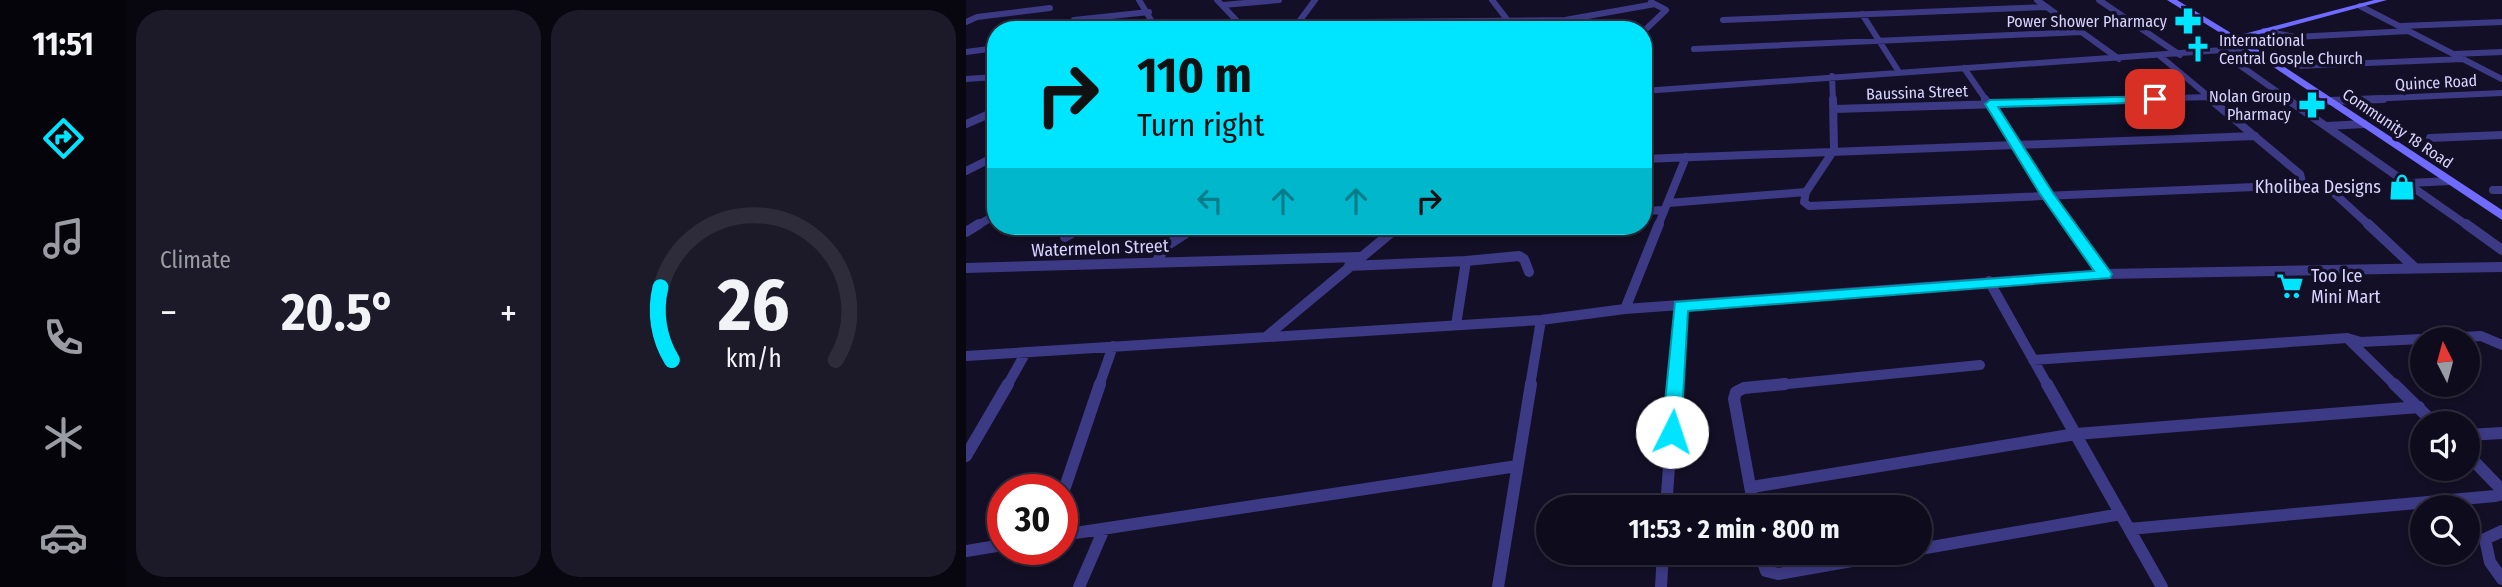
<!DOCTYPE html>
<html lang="en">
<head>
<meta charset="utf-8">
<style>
  :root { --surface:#0e0b1c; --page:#1c1929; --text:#f1f3f6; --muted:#9b9ba3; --line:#2e2b3b; --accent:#00e5ff }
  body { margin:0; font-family:"Fira Sans Condensed",sans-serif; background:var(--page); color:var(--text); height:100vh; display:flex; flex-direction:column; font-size:26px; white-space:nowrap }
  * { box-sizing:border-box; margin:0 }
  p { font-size:23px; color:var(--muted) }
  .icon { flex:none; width:38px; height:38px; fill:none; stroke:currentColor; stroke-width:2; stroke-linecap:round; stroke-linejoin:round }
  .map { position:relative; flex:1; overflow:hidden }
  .side { display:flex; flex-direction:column; gap:10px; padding:10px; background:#08060f; width:840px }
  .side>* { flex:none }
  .banner { position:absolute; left:21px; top:21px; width:665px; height:214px; border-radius:28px; box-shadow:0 4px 10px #0003,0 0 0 2px var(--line); background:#00e5ff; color:#111; overflow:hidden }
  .needle { width:46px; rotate:354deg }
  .fabs { position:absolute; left:1444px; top:327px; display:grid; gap:14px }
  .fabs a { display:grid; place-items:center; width:70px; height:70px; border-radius:50%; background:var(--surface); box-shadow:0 4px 10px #0003,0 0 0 2px var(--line); font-size:35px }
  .speed { position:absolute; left:21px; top:474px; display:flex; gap:14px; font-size:35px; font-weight:700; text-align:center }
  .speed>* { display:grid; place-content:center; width:91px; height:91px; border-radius:50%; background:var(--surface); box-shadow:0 4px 10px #0003,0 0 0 2px var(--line); line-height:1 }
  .speed .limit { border:10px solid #d22; background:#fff; color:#111 }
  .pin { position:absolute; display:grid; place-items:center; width:60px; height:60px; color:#fff; margin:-30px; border-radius:14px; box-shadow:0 4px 10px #0006 }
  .me { position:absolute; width:77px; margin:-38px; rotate:4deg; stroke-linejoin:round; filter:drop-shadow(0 0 5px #0008) }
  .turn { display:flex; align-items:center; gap:24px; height:147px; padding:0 35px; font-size:32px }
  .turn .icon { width:91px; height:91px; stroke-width:2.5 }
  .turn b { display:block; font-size:49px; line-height:60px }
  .lanes { display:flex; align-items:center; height:66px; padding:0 35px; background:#0003; justify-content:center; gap:35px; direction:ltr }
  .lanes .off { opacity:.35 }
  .big { font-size:52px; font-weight:700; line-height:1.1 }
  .side .card { flex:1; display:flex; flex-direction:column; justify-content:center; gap:10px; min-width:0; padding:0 24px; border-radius:28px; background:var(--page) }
  .side .dial { align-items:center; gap:0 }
  .dial svg { height:182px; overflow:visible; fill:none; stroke:var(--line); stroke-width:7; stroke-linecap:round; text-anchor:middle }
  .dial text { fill:var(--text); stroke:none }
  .heat { display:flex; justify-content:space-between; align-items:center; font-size:38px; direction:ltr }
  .side .tiles { flex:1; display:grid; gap:10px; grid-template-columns:repeat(2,1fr) }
  .trip { position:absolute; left:570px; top:495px; width:396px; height:70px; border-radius:35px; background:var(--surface); box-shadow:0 4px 10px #0003,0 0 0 2px var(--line); font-weight:700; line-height:70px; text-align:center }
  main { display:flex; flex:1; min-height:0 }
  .tabs { display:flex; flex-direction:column; width:126px; justify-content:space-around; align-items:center; background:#06040b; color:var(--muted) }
  .tabs .icon { width:49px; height:49px }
  .tabs .on { color:var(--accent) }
  .tabs b { font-size:32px; color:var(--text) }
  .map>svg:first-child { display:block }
</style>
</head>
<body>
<main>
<nav class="tabs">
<b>11:51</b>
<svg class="icon on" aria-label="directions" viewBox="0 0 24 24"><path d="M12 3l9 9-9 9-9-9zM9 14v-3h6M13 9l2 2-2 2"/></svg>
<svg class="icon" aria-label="music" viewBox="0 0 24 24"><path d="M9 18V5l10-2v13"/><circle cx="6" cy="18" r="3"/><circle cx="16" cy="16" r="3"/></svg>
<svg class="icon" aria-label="phone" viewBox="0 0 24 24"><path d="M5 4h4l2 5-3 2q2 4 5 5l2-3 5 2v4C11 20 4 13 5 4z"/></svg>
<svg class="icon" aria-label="climate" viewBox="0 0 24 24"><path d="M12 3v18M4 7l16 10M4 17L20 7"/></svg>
<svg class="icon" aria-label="car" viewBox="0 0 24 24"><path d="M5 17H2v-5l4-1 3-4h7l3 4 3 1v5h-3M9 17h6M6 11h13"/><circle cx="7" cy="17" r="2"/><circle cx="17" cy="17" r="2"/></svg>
</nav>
<section class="side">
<div class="tiles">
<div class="card"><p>Climate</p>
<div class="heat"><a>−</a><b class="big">20.5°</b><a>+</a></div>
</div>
<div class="card dial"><svg viewBox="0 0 100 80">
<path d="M14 69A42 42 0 1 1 86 69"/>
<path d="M14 69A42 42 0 0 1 9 37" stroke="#00e5ff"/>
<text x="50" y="56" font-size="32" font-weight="700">26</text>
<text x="50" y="72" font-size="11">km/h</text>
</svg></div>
</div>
</section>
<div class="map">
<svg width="1536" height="587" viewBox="0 0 1536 587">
  <rect width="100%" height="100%" fill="#130f26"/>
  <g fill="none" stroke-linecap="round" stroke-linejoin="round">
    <path stroke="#3d3a85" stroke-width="6" d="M173 0 191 30
      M251 0 274 24 272 30
      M526 0 540 18
      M1071 0 1153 59
      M1133 0 1214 55
      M257 5 313 0
      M1394 6 1536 79
      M896 14 933 72
      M108 20 183 12
      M757 20 1081 7
      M0 22 11 17 84 8
      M1435 26 1536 22
      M329 27 349 0
      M290 30H335
      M358 30 398 22 599 20 689 4
      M1298 31 1329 37 1443 31
      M677 32 700 10 685 2
      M728 49 1116 32
      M0 52 30 48
      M1255 52 1323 100
      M1488 54 1536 52
      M1194 56 1247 100
      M1330 66 1497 59
      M998 68 1020 100
      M866 76 867 100
      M0 79 30 77
      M677 91 1285 48
      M1142 100 1244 97
      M1379 100 1536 93"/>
    <path stroke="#3d3a85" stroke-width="8" d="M867 99 868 150 840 192 838 202 843 206 1312 186 1336 182 1334 174 1244 99
      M1019 99 1105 226
      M1321 99 1502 226
      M1363 101 1417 99
      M868 109 1197 99
      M0 124 30 111
      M1361 126 1398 124
      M1464 138 1536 135
      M677 159 1289 136
      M0 171 30 156
      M1444 183 1484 181
      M1527 190H1536
      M1369 194 1404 226
      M702 203 840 192
      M677 211 698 210
      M10 226 30 215
      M460 226H463
      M692 226 720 157"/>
    <path stroke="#3d3a85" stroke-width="10" d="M1104 224 1138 274
      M1402 224 1449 268
      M1500 224 1536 250
      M430 228 463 226
      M0 232 13 224
      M99 237 118 226
      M190 262 200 246 231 226
      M383 266 500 261
      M0 268 394 257
      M1023 281 1082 386
      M659 309 693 224
      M490 325 500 261 553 256 558 259 563 272
      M301 336 433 226
      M1384 341 1430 386
      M0 356 575 320 659 309 1138 274 1536 267
      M1067 360 1381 338 1395 342 1515 336 1536 345
      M41 386 60 352
      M133 386 147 346
      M564 386 575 320
      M708 386 714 306
      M801 386 1014 365"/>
    <path stroke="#3d3a85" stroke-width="12" d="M1081 384 1196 587
      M1428 384 1469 424
      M1502 435 1536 433
      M1502 455 1536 490
      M0 456 42 384
      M786 487 1110 434 1453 407
      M96 496 134 384
      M700 508 709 384
      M788 508 768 399 770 392 778 388 819 384
      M1163 529 1529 496 1536 494V490
      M1536 531 1519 539 1524 562 1536 579
      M96 535 551 466
      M954 549 1155 514
      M0 551 37 545
      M794 553 800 571 812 574 931 553
      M113 587 138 529
      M532 587 565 384
      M695 587 697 553"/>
    <path fill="#6f6bff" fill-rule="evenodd" d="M1201 0H1211L1270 36 1408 0H1421L1276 39 1536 210V220L1282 50Z"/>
  </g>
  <path fill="#00e5ff" stroke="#0095a6" stroke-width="2" d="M1193 96V101L1189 102 1032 107 1087 193 1146 274 1144 278 722 311 715 432 712 437H699L696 432 709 302 1128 271 1074 194 1019 104 1024 100Z"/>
  <defs>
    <g id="pharmacy-bare" transform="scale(2.1)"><path d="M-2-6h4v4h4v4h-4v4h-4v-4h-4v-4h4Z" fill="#00e5ff" stroke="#130f26" stroke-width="2.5" paint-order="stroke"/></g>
    <g id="church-bare" transform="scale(2.1)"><path d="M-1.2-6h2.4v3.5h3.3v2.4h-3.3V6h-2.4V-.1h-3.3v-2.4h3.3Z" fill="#00e5ff" stroke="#130f26" stroke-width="2.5" paint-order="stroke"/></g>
    <g id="shop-bare" transform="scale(2.1)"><path d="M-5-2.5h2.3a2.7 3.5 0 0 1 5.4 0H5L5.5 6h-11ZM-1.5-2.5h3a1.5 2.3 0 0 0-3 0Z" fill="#00e5ff" stroke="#130f26" stroke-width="2.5" paint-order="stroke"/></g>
    <g id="supermarket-bare" transform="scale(2.1)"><path d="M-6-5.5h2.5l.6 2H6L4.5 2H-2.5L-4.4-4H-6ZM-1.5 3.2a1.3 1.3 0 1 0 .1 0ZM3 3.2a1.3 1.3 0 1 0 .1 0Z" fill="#00e5ff" stroke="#130f26" stroke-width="2.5" paint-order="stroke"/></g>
  </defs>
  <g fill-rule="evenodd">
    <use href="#pharmacy-bare" x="1222" y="21"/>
    <use href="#church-bare" x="1232" y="49"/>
    <use href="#pharmacy-bare" x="1346" y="105"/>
    <use href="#shop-bare" x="1436" y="187"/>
    <use href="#supermarket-bare" x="1324" y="286"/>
  </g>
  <g text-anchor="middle" stroke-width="7" stroke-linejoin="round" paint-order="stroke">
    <g font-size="16" fill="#d9d4ff" stroke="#130f26" text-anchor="end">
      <text x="1201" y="27">Power Shower Pharmacy</text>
      <text x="1253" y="46" text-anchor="start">International<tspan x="1253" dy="18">Central Gosple Church</tspan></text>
      <text x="1325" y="102">Nolan Group<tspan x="1325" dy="18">Pharmacy</tspan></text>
    </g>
    <g font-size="16" fill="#d9d4ff" stroke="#130f26">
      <text transform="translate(1470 82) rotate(-3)" y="6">Quince Road</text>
      <text transform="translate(951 92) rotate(-2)" y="6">Baussina Street</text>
      <text transform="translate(1432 128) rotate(34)" y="6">Community 18 Road</text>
    </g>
    <g font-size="18" fill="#d9d4ff" stroke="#130f26" text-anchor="end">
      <text x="1415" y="193">Kholibea Designs</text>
      <text x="1345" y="282" text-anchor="start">Too Ice<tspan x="1345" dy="21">Mini Mart</tspan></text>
    </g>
    <g font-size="18" fill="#d9d4ff" stroke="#130f26">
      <text transform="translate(134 248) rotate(-2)" y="6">Watermelon Street</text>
    </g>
  </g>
</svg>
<div class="fabs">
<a><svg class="needle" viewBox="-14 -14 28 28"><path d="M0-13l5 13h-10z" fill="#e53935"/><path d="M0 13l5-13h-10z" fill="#9b9ba3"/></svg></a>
<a><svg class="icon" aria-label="sound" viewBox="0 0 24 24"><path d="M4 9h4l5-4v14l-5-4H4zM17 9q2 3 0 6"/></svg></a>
<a><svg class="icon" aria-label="search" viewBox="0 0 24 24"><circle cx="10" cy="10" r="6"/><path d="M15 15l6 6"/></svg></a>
</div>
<div class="speed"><div class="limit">30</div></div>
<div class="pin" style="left:1189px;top:99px;background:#d93025"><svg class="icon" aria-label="arrive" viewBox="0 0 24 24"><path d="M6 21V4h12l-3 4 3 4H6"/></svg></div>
<svg class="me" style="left:706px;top:432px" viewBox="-20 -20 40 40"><circle r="19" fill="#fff"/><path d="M0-13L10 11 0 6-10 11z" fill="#00e5ff"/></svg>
<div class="trip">11:53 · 2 min · 800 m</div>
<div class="banner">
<div class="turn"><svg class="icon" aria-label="right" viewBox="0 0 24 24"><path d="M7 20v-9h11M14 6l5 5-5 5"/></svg><div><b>110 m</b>Turn right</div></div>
<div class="lanes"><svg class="icon off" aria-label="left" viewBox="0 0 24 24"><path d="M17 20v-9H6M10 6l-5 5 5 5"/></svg><svg class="icon off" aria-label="ahead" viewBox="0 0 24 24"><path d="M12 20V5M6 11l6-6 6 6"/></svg><svg class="icon off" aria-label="ahead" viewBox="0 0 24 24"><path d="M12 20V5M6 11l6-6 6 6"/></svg><svg class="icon" aria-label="right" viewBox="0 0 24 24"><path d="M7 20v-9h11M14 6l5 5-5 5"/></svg></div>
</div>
</div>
</main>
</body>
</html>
